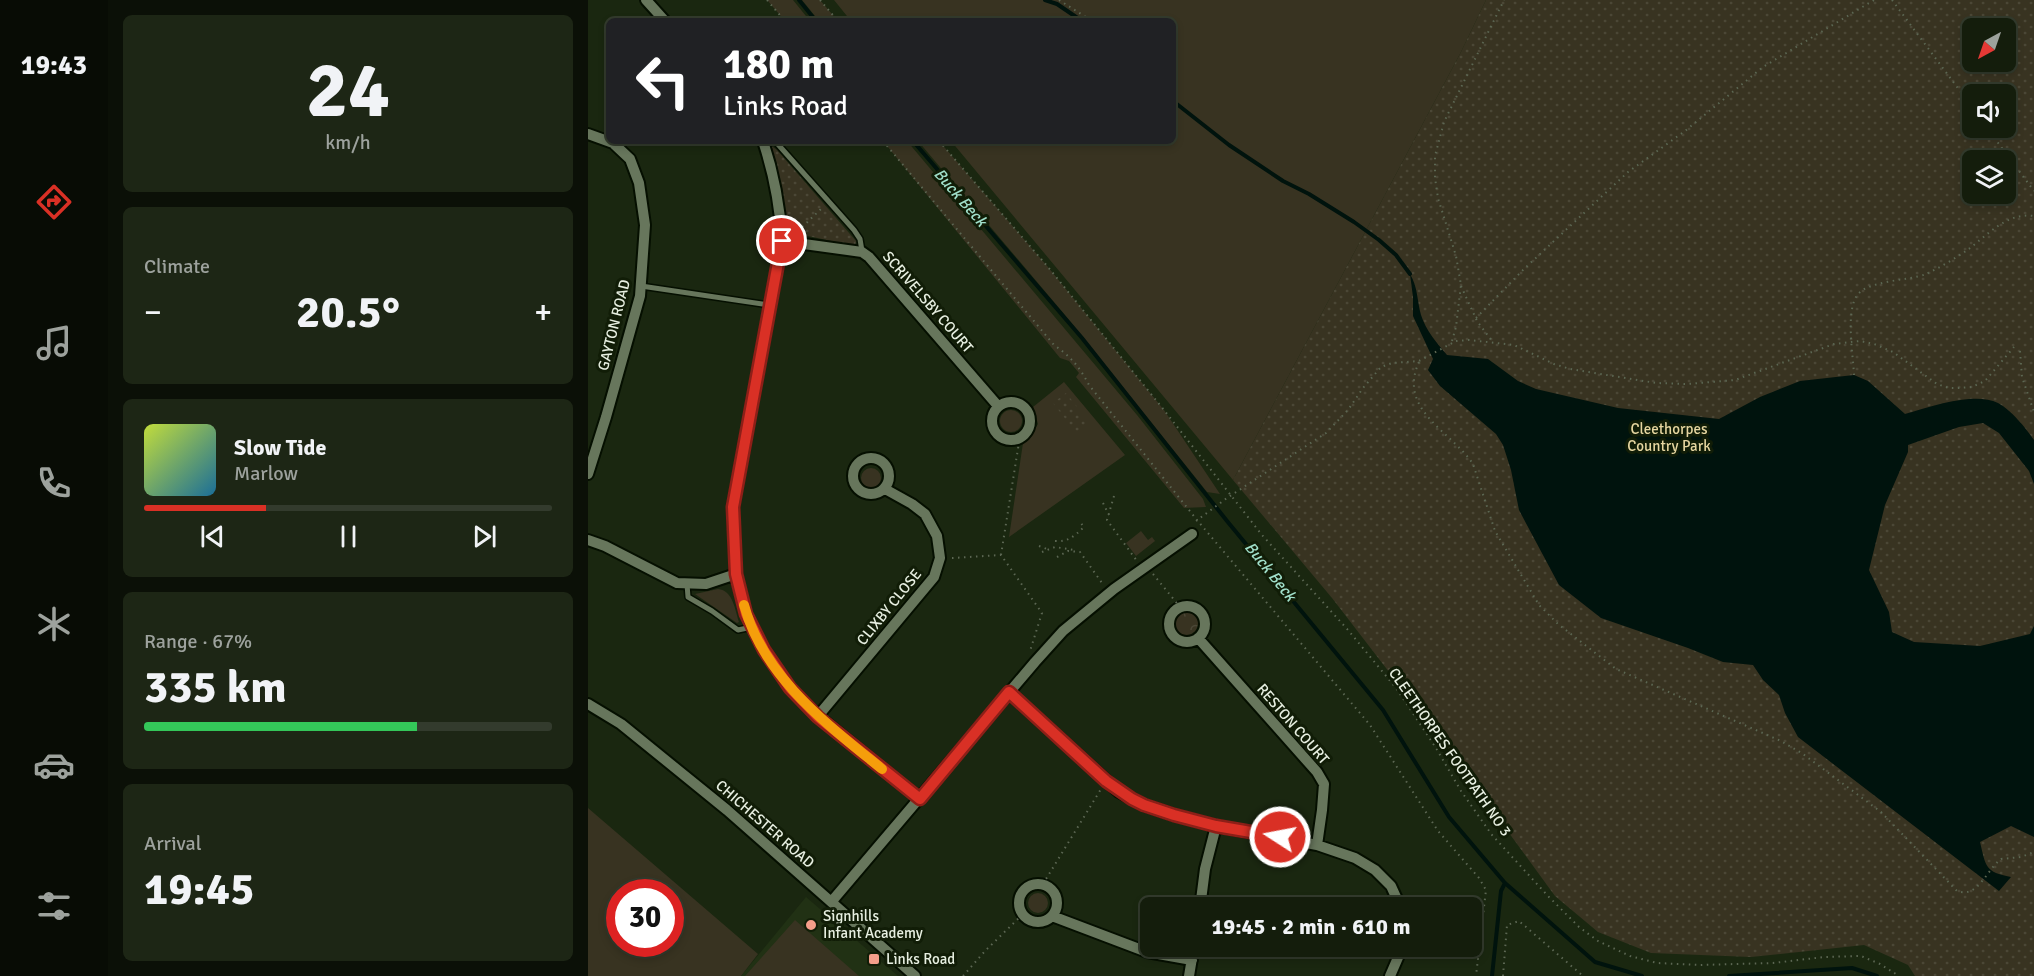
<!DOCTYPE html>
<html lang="en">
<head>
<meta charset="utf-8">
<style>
  :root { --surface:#141d0c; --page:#1d2615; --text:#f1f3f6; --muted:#9da29d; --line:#333b2d; --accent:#d93025 }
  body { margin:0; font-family:Signika,sans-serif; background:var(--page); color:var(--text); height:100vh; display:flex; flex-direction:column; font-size:22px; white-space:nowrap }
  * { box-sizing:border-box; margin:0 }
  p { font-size:20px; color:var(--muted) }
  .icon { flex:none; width:33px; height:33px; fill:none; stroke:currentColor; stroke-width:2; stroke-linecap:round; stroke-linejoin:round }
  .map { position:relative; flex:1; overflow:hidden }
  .panel { display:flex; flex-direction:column; gap:15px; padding:15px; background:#0b1007; width:480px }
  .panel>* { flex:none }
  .hud { position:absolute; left:18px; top:18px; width:570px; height:126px; border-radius:9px; box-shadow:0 3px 9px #0003,0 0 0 2px var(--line); background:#202124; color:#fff; overflow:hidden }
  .needle { width:39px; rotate:220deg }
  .buttons { position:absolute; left:1374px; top:18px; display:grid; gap:12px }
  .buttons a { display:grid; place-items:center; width:54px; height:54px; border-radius:9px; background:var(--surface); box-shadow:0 3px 9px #0003,0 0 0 2px var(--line); font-size:30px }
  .speed { position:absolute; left:18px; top:879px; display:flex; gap:12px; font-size:30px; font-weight:700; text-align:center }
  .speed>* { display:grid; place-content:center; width:78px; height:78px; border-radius:50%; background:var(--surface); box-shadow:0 3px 9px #0003,0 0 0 2px var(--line); line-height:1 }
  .speed .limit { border:9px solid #d22; background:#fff; color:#111 }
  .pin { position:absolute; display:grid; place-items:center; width:51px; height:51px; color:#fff; margin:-26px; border:3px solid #fff; border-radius:50%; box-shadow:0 2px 6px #0007 }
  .me { position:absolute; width:66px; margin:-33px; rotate:281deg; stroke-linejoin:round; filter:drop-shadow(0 0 4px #0008) }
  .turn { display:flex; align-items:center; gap:21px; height:126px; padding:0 18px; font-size:27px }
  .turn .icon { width:78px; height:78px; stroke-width:2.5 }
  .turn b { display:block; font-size:42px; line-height:51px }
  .big { font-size:45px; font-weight:800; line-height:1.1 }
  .panel .widget { flex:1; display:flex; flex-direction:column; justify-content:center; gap:9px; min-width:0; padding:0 21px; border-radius:9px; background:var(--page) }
  .panel .dial { align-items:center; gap:0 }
  .dial b { font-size:78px; line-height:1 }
  .song { display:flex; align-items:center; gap:18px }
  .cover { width:72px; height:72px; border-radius:9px; background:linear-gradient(135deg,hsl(70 70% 55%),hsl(200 70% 35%)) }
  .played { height:6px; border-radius:3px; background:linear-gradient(90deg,var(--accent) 30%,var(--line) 30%) }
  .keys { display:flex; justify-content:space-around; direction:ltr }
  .heat { display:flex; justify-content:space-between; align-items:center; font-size:33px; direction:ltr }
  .charge { height:9px; border-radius:4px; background:linear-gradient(90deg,#34c759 67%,var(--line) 0) }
  .trip { position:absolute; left:552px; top:897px; width:342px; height:60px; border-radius:9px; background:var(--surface); box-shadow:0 3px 9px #0003,0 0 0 2px var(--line); font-weight:800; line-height:60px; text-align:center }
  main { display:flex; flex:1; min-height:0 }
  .dock { display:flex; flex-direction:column; width:108px; justify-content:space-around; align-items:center; background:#080c05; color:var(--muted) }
  .dock .icon { width:42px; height:42px }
  .dock .current { color:var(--accent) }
  .dock b { font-size:27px; color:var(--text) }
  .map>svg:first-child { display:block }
</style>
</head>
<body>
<main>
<nav class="dock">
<b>19:43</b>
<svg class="icon current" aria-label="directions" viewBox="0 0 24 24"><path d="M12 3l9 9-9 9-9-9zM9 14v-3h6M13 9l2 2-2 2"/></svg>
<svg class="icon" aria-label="music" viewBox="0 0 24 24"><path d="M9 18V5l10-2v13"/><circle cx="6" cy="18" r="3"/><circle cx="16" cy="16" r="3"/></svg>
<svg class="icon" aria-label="phone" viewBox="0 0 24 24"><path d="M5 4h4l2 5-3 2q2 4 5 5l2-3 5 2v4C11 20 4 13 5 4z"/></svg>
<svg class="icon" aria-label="climate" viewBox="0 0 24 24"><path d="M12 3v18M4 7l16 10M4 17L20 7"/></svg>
<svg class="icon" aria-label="car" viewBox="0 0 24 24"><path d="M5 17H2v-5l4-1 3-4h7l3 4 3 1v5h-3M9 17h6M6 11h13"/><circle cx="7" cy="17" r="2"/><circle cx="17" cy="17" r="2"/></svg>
<svg class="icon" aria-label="filters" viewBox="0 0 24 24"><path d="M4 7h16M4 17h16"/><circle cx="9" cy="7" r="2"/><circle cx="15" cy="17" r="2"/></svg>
</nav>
<section class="panel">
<div class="widget dial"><b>24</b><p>km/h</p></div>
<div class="widget"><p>Climate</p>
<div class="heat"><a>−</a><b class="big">20.5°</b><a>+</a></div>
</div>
<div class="widget">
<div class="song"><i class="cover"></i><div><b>Slow Tide</b><p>Marlow</p></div></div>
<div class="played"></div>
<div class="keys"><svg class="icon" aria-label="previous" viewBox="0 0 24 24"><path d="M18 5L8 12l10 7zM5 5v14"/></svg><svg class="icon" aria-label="pause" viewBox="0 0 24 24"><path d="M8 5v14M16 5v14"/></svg><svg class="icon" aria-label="next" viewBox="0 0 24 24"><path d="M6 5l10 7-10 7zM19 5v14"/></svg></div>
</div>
<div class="widget"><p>Range · 67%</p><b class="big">335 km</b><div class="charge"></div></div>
<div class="widget"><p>Arrival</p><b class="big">19:45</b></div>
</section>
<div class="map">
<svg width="1446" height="976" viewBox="0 0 1446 976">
  <defs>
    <pattern id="forest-crowns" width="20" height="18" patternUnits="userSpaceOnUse" patternTransform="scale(1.5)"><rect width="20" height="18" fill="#383321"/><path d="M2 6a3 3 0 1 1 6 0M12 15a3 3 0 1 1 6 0" fill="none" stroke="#4b4736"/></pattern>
    <pattern id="park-dots" width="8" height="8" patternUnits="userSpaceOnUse" patternTransform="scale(1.5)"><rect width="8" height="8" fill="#383321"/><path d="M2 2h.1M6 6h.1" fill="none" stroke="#4b4736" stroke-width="1.8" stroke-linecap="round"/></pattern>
  </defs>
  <rect width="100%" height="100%" fill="#1a2710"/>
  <path fill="#213114" d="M218 897 310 976H153Z"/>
  <path fill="#383321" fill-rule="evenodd" d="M179 0H205L222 21H197Z
    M214 0H232L250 21H231Z
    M246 0H898L873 52 645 480 363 141H585V21H263Z
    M295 141H319L549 415 615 499 618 507 596 508 488 377 491 373 481 361 472 358Z
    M330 141H351L460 267 576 410 632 494 619 492 476 314Z
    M476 382 537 455 421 537 435 443 444 433 450 424 445 407Z
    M412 421a11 11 0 1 1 22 0a11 11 0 1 1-22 0Z
    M273 478a10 10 0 1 1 20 0a10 10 0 1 1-20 0Z
    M553 531 560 540 564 537 567 541 548 556 538 543Z
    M130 589C145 590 147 610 151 622L149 623 107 594Z
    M0 808 170 954 153 976H0ZM82 892V944H32V892Z
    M440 903a10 10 0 1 1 20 0a10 10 0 1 1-20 0Z
    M207 920 271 976H157Z"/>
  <path fill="url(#forest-crowns)" d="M586 623a12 12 0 1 1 24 0a12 12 0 1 1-24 0Z"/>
  <path fill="url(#park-dots)" fill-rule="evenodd" d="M898 0H1446V976H1327L1320 965 1276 945 1163 957 1063 953 1010 932 967 896 845 729 744 598 645 480 873 52ZM1384 28H1418V62H1384ZM1384 94H1418V128H1384ZM1384 160H1418V194H1384Z
    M182 147H185L189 150 268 241 267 246 206 233 199 225 193 183Z
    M478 393 503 424 490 435 465 403Z"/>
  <path fill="#00130d" d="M822 274C830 287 829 301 833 315 838 331 849 343 859 355L900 359 930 381 948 389 1030 408 1131 419 1172 397 1212 381 1266 375 1280 381 1317 414C1341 407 1386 391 1410 403 1423 410 1438 428 1446 440V484L1441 471 1411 433 1395 423 1371 427 1320 445V452L1297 505 1281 570 1301 612 1304 632 1326 642 1392 646 1442 634 1446 626V837L1423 826 1392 842C1398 867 1397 872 1423 877L1411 891 1210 737 1197 713 1191 695 1175 680 1165 665 1135 662 1100 648 1013 618 971 585 931 510 923 470 915 445 908 434 852 386 840 370 845 359 825 316V297Z"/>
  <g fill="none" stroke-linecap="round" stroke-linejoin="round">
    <path stroke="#00130d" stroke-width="4" d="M211 0 228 21
      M457 0 469 4 494 21
      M585 101 641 145 695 181 721 194 766 222 791 240 808 255 822 274
      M325 141 494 338 639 521 795 710 861 817 917 883 1007 962 1054 976
      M904 976 913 891 917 883
      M1141 976 1264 968 1289 976"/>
    <g stroke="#050f00" stroke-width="8">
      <path id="service" d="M187 141 266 230 272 239 274 251
        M53 286 181 305
        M99 584 100 597 124 611 150 630 164 627"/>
    </g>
    <g stroke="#050f00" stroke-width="14">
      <path id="minor" d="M58 0 77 21
        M0 134 25 143 42 159 51 183 57 225 52 296 18 417 0 474
        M175 141C186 174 192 206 194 241L145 507 148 574 158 614 176 650 202 688 230 716 332 799
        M194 241 274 252 281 257 410 406
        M404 421a19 19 0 1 1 38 0a19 19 0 1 1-38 0Z
        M265 476a18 18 0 1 1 36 0a18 18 0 1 1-36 0Z
        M0 540 17 546 89 583 118 584 148 574
        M581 624a18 18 0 1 1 36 0a18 18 0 1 1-36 0Z
        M610 638 729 772 736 784 734 810 729 845
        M421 692 531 792 556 805 586 815 628 826 729 845 767 858 787 870 803 886 813 908
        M0 704 33 724 139 810 327 976
        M230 716 346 577 352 558 349 536 337 514 324 504 297 489
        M431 903a19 19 0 1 1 38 0a19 19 0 1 1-38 0Z
        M244 901 447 662 475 631 526 589 604 534
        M612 908 617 869 628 826
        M464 916 559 952 604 960
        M601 976 606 946
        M802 976 815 946"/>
    </g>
    <path stroke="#5c6753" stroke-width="2" stroke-dasharray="1.5 4.5" stroke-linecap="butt" d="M179 0 197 21
      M232 0 250 21
      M471 0 504 21
      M1304 0 1384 107
      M1399 128 1446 191
      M295 141 466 345C483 357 491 366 501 385L609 520 782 725 850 831 891 878 898 890 888 976
      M351 141 460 267 576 410 674 535 760 630 808 688 848 748 873 791 904 835 960 896 991 927 1010 941 1042 956 1069 963 1112 965 1185 963 1236 957 1273 956 1292 964 1311 976
      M210 231 234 208
      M873 286 889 321 904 341
      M888 318 936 269 1040 172 1097 131 1175 67 1286 0
      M864 341 868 327 873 285 868 256 850 198 847 178V156L856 122 916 0
      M1432 351 1434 377 1446 412
      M831 362C809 410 863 431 885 464L907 531 951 605 970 624 1028 669 1193 741 1215 754 1293 812 1369 891C1390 899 1399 869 1413 859L1433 857 1446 852
      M1266 375C1265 354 1258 315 1268 297 1277 280 1321 281 1338 274 1351 268 1366 259 1378 251 1399 236 1418 212 1446 216
      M526 496 519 520 549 561
      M515 503 521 515
      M608 521 639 498 738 433 760 410 775 388 793 367 804 363 831 361 868 341 881 340 926 345 966 364 982 369 1068 383 1099 384 1147 380 1246 344 1272 341 1286 344 1305 352 1349 384 1361 388H1370L1384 387 1397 381 1426 347
      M467 541C481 542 486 536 496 527L492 522
      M451 546 459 549
      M454 552 467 547 486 550
      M413 555 432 436
      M469 557 480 551 492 552 514 583
      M364 558 413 555 454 613 442 651
      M565 574 592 607
      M455 884 513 789
      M375 976 397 951 434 915
      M915 976 919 925 931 921 995 976"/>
    <use href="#service" stroke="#67765c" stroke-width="5"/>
    <use href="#minor" stroke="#67765c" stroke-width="10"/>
  </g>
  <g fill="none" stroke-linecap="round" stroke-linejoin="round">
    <g stroke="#8d1f18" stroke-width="15">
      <path id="route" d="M194 241 145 507 148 574 158 614 176 650 202 688 230 717 332 799 421 692 518 781 544 799 556 805 586 815 628 826 692 837"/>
    </g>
    <use href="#route" stroke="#d93025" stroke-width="10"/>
    <path stroke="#f59e0b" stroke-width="10" d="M156 605C176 678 239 724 294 769"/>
  </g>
  <g fill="#f49e8a" stroke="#111d07" stroke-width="2">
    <circle cx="223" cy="925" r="6"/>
    <rect x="280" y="953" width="12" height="12" rx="3"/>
  </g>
  <g text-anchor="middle" stroke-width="6" stroke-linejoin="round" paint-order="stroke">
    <g font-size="15" fill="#e7efe1" stroke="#111d07">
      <text transform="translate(340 302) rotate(49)" y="5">SCRIVELSBY COURT</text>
      <text transform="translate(26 325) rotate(-76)" y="5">GAYTON ROAD</text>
      <text transform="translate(301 607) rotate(-51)" y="5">CLIXBY CLOSE</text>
      <text transform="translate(705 724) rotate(49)" y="5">RESTON COURT</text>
      <text transform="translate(862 752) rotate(55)" y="5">CLEETHORPES FOOTPATH NO 3</text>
      <text transform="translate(177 824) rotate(41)" y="5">CHICHESTER ROAD</text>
    </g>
    <g font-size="15" fill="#e6d6a1" stroke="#111d07">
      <text x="1081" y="434">Cleethorpes<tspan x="1081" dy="17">Country Park</tspan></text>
    </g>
    <g font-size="15" fill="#e7efe1" stroke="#111d07" text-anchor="start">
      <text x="235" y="921">Signhills<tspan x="235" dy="17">Infant Academy</tspan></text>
      <text x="298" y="964">Links Road</text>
    </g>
    <g font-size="16" font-style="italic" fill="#a1e0cb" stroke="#111d07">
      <text transform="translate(373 197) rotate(49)" y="6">Buck Beck</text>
      <text transform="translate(683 571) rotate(51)" y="6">Buck Beck</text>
    </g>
  </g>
</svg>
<div class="buttons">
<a><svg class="needle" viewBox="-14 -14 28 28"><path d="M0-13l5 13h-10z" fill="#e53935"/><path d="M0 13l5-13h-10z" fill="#9da29d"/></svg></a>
<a><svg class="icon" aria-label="sound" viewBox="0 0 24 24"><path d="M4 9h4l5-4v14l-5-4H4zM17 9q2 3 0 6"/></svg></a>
<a><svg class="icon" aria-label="layers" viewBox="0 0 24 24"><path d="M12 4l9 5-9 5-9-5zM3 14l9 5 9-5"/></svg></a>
</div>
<div class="speed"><div class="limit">30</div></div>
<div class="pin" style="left:194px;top:241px;background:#d93025"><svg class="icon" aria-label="arrive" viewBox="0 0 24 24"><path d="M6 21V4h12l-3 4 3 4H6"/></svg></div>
<svg class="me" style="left:692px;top:837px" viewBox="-20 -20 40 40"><circle r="17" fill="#d93025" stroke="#fff" stroke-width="3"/><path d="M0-11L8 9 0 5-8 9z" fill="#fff"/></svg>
<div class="trip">19:45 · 2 min · 610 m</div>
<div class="hud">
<div class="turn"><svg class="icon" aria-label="left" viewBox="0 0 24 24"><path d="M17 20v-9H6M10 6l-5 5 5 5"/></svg><div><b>180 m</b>Links Road</div></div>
</div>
</div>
</main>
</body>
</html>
